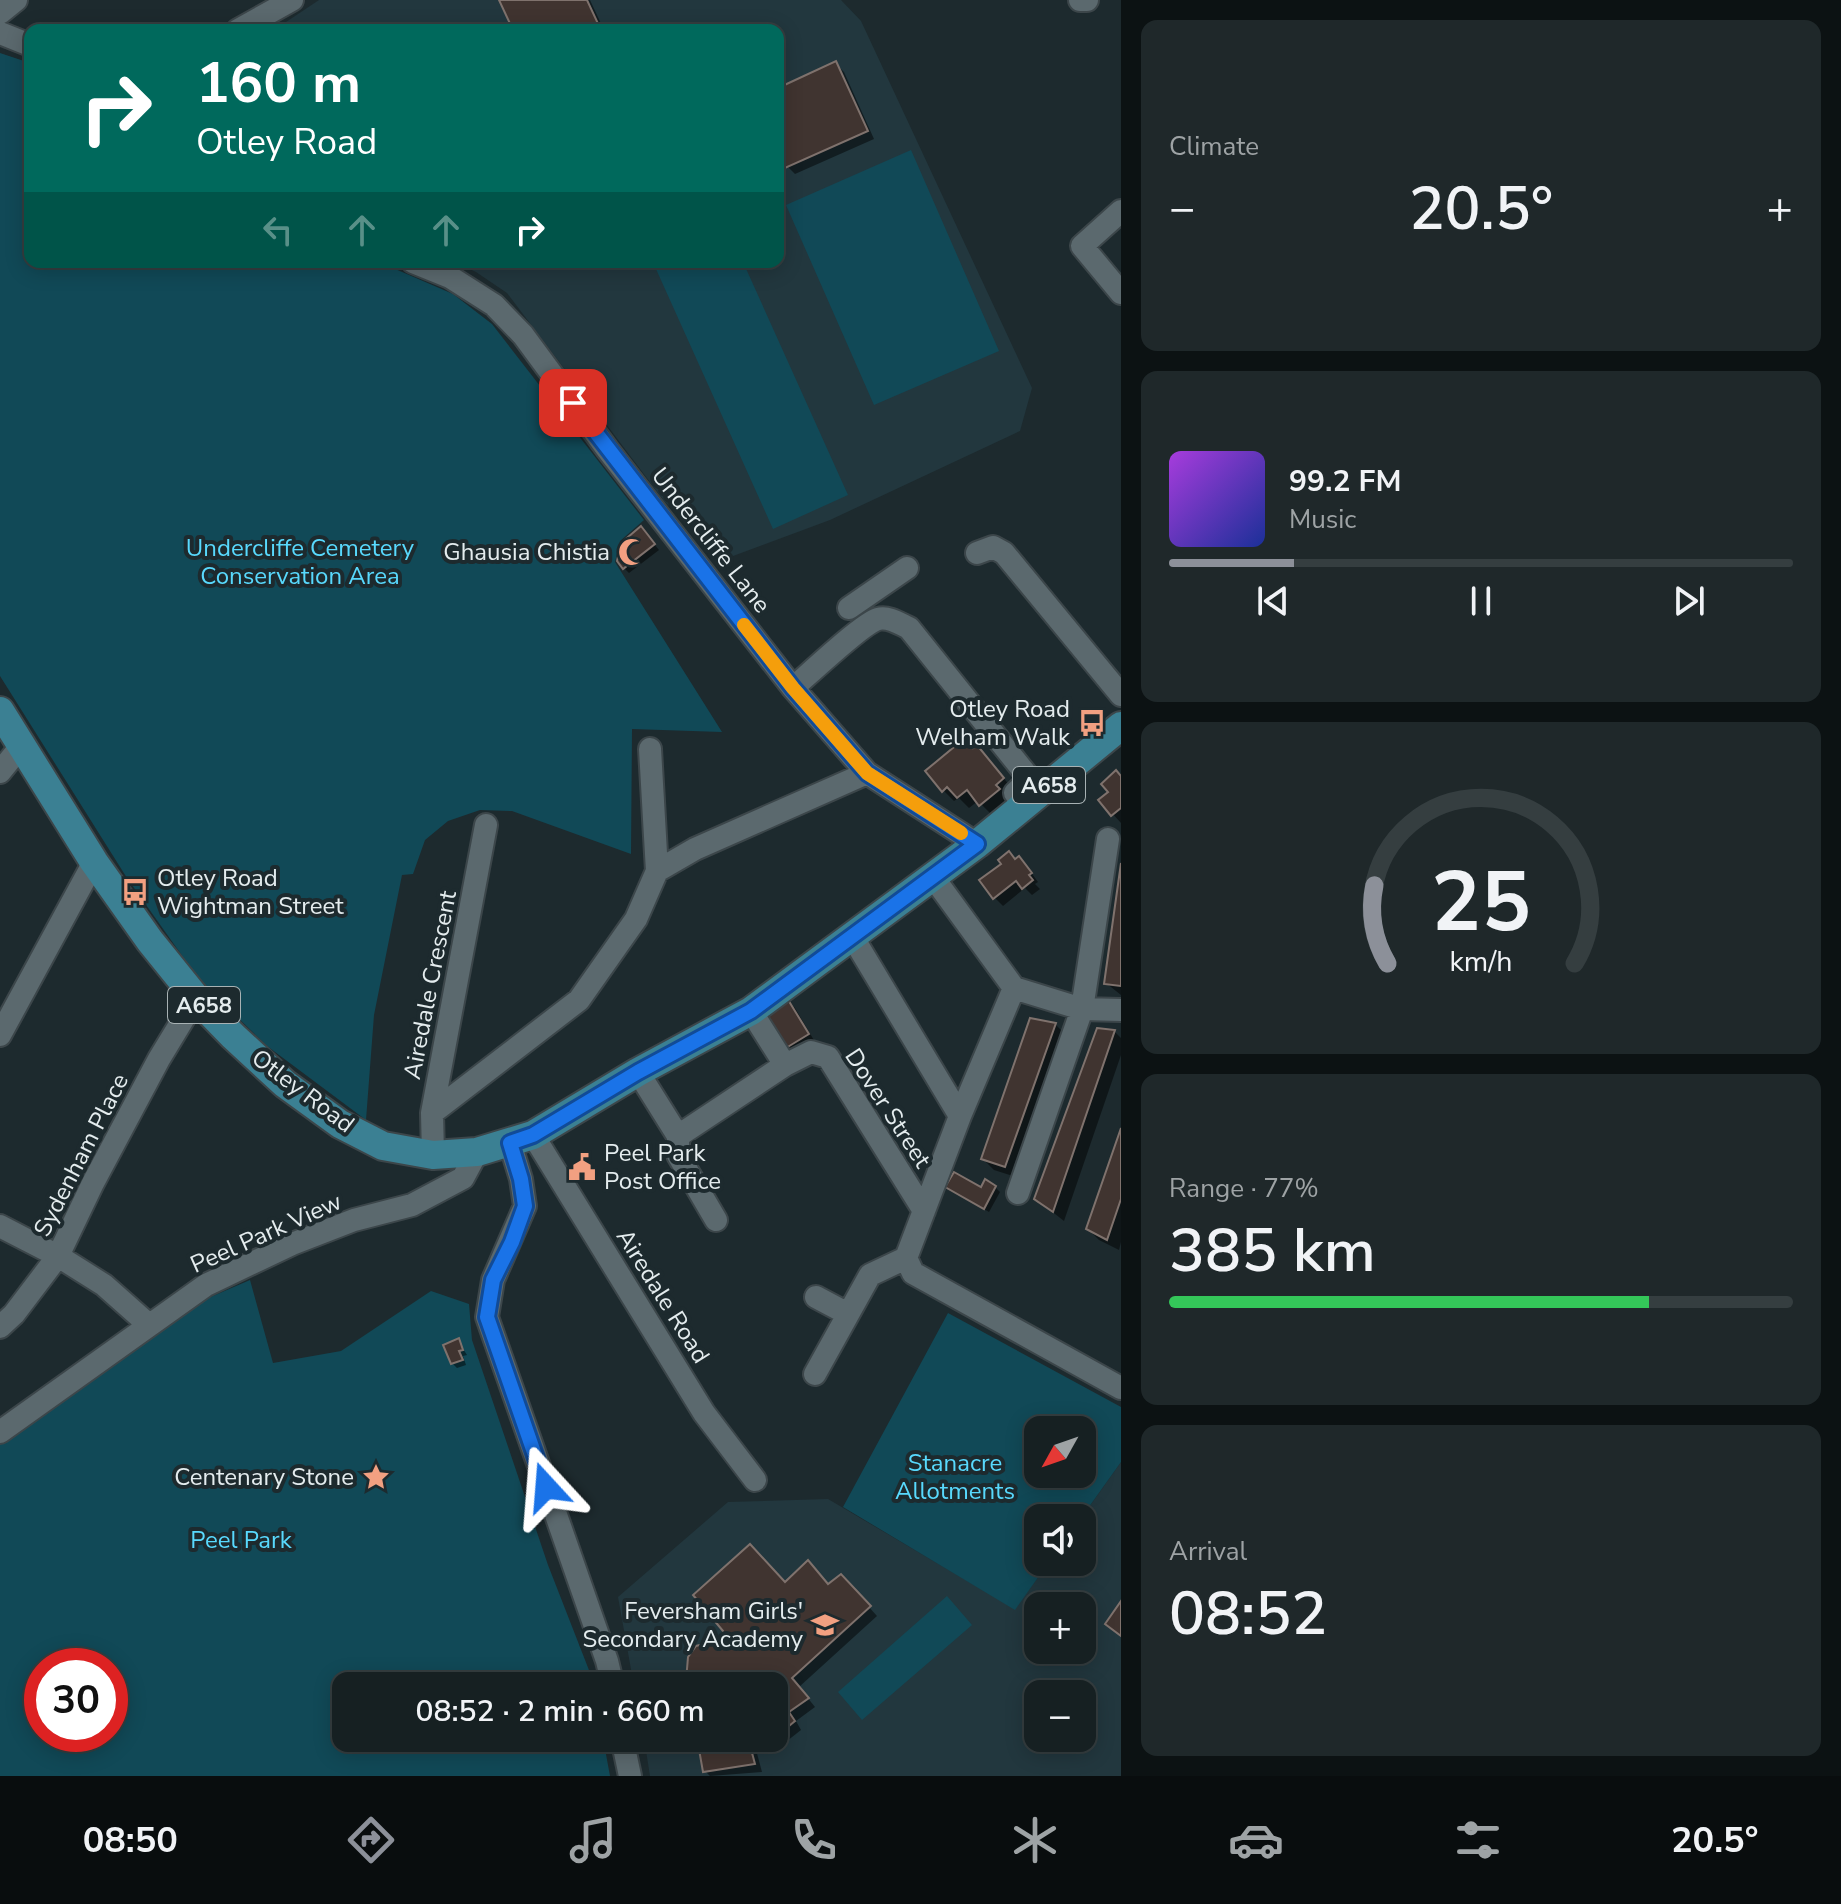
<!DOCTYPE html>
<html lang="en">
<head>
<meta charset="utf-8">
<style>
  :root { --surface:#162022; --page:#1f282a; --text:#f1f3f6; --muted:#9ea3a5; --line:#353e40; --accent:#8c9099 }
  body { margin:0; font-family:"Nunito Sans",sans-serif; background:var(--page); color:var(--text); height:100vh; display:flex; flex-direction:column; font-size:30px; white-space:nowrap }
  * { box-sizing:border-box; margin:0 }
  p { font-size:26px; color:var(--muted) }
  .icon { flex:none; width:44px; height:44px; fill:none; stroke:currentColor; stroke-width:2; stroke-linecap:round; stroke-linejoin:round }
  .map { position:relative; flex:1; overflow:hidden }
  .drawer { display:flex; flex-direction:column; gap:20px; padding:20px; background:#0c1213; width:720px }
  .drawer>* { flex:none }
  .top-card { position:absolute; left:24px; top:24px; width:760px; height:244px; border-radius:16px; box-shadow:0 4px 20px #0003,0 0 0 2px var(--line); background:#00695c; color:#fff; overflow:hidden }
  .needle { width:52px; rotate:230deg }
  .fabs { position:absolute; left:1024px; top:1416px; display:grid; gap:16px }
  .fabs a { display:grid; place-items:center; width:72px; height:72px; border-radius:16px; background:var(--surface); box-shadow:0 4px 20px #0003,0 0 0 2px var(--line); font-size:40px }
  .speed { position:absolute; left:24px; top:1648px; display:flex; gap:16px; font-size:40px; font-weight:700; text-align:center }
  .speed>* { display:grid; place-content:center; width:104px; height:104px; border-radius:50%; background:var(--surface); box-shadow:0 4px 20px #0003,0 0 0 2px var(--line); line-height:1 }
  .speed .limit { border:12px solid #d22; background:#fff; color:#111 }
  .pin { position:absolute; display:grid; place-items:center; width:68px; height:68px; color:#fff; margin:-34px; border-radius:16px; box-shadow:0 4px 12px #0006 }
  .me { position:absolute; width:88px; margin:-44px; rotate:341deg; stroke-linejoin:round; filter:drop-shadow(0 0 6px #0008) }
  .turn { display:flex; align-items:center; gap:28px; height:168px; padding:0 40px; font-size:36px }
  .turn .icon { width:104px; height:104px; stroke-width:2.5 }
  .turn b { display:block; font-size:56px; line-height:68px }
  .lanes { display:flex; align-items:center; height:76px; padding:0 40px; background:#0003; justify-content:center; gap:40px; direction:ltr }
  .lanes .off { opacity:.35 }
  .big { font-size:60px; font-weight:600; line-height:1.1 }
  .drawer .card { flex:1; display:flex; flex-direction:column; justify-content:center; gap:12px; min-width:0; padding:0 28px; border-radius:16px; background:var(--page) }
  .drawer .dial { align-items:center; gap:0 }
  .dial svg { height:208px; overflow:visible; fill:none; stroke:var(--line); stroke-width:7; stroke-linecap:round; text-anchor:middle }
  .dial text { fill:var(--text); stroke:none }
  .song { display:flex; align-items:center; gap:24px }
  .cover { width:96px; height:96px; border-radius:12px; background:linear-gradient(135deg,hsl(280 70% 55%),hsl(230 70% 35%)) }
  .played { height:8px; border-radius:4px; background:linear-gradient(90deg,var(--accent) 20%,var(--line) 20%) }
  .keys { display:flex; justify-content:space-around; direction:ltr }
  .heat { display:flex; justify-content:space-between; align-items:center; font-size:44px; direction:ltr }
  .charge { height:12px; border-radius:6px; background:linear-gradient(90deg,#34c759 77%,var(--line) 0) }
  .trip { position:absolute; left:332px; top:1672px; width:456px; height:80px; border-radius:16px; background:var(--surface); box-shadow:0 4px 20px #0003,0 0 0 2px var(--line); font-weight:600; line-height:80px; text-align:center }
  .tab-bar { display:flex; height:128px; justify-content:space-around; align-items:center; background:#090d0e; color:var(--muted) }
  .tab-bar .icon { width:56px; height:56px }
  .tab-bar .selected { color:var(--accent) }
  .tab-bar b { font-size:36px; color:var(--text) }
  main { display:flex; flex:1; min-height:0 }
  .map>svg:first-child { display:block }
</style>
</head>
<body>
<main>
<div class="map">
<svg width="1121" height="1776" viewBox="0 0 1121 1776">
  <rect width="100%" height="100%" fill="#1d2a2e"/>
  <path fill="#22373e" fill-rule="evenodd" d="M319 0H841L861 21 1032 388 1020 431 830 520 725 559 665 502 507 293 476 272 455 262H778V30H274Z
    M1121 1462V1776H650L644 1738H774V1686H634L618 1597 728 1502 828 1499 1015 1609 1049 1562H1082L1081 1518ZM1038 1606H1082V1650H1038ZM1038 1694H1082V1738H1038Z"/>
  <path fill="#114957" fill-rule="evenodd" d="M0 53 30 63V262H379L453 294 492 324 644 520 620 541 615 562 722 732 632 729 631 854 512 811 480 810 448 821 425 840 413 874 402 875 374 1015 366 1120 267 1046 200 981 127 878 0 676Z
    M911 150 999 351 874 405 786 205Z
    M672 262H743L848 495 773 529 656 269Z
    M250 1280 273 1363 341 1351 431 1291 469 1304 472 1340 548 1565 594 1683V1686H346V1738H603L610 1776H0V1444L199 1302ZM42 1666H110V1734H42Z
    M948 1313 1121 1407V1462L1081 1518H1038V1562H1049L1015 1610 843 1507ZM1038 1430H1082V1474H1038Z
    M947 1596 972 1625 862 1720 838 1692Z"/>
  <path fill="#0007" d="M501 0H590L604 30H515Z
    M836 64 844 72 874 139 795 174 787 166 778 146V90Z
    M646 534 659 550 629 573 624 568Z
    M974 750 988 758 1013 790 1009 801 992 815 978 801 969 808 959 798 954 801 943 790Z
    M1121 778V823L1101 801Z
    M1016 861 1027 867 1038 882 1035 884 1040 889 1032 895 1025 888 1003 906 995 898Z
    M1121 878V995L1106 983Z
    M787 1000 795 1008 815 1042 796 1054 788 1046Z
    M1032 1020 1056 1025 1067 1036 1016 1177 994 1170 983 1159Z
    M1114 1031 1121 1038V1055L1064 1221 1036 1199Z
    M1121 1134V1242L1119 1250 1099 1240 1088 1229Z
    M948 1187 982 1190 995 1187 1000 1192 989 1212Z
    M458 1341 467 1355 463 1356 466 1365 457 1368 452 1363Z
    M841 1576 877 1616 799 1687 815 1707 796 1721 801 1730 787 1741 783 1737 755 1746 762 1772 710 1776 705 1771 699 1738H774V1686H689L726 1640 785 1585 829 1587Z"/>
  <path fill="#403430" stroke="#7f726d" stroke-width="2" d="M499 0H587L601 30H513Z
    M836 61 868 131 785 168 778 151V88Z
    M641 526 655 544 623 569 617 561 621 543Z
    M965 738 973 748 977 745 1004 778 996 785 1000 789 979 806 967 790 957 798 947 787 942 792 925 771Z
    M1116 770 1121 776V808L1111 816 1098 800 1108 792 1101 784Z
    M1009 851 1015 859 1019 856 1032 873 1029 875 1033 880 1022 889 1016 881 993 899 979 880 1001 864 998 860Z
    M1121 863V986L1104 984Z
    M787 998 809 1034 786 1048 764 1012Z
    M1030 1018 1056 1023 1005 1167 981 1159Z
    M1097 1028 1115 1030 1053 1212 1034 1199Z
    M1121 1128V1199L1107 1240 1086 1229Z
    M954 1172 981 1187 985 1179 996 1186 984 1209 945 1187Z
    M459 1338 463 1350 459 1351 463 1360 451 1364 443 1345Z
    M750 1544 785 1582 808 1560 828 1584 841 1574 871 1606 792 1678 809 1698 789 1712 795 1721 778 1735 774 1730V1686H687L686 1681 688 1657 696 1646 724 1639 723 1631 693 1595Z
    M1121 1601V1636L1105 1624Z
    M697 1738H748L755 1764 703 1772Z"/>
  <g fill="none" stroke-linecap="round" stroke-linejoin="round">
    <g stroke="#3c464a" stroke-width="26">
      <path id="minor" d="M1080 0H1087
        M0 13 16 0
        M238 30 292 0
        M0 33 30 45
        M1121 211 1082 246 1121 293
        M413 262 450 277 494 305 523 335 607 449 793 688 867 773 977 844
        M977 553 993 547 1004 553 1121 695
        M849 608 907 568
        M793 688C808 675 863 623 878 619 889 616 900 624 909 628L1030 779 1015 793
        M0 772 22 745
        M657 871 695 849 867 773
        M933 877 1014 988 1082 1009 1121 1010
        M852 936 960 1116
        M751 1011 785 1065
        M0 1035 94 862
        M638 1072 678 1136V1155L716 1220
        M432 1113 579 1000 636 919 657 871 650 749
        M533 1135 704 1413 755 1480
        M678 1136 785 1065 811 1052 828 1057 924 1211
        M510 1143 521 1179 525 1206 493 1280 487 1317 607 1661 613 1686
        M433 1155 432 1113 486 825
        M1018 1193 1082 1009 1108 839
        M0 1226 58 1256 104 1285 149 1325
        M906 1258 960 1116 1014 988
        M906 1258 913 1273 1121 1388
        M816 1297 848 1314
        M0 1327 14 1314 58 1256 93 1183 159 1059 196 998
        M815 1374 870 1275 906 1258
        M0 1432 206 1285 292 1244 354 1220 412 1205 463 1178 477 1152
        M622 1738 630 1776"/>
    </g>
    <g stroke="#3c464a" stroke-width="32">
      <path id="major" d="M0 711 94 862 150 941 196 998 233 1036 285 1084 340 1124 383 1146 433 1155 477 1152 533 1135 638 1072 751 1011 977 844 1121 726"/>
    </g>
    <use href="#minor" stroke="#5b696e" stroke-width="22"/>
    <use href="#major" stroke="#3b8093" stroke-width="28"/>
  </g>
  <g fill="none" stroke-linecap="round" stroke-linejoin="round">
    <g stroke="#114b97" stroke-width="20">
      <path id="route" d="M546 1487 487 1317 493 1280 512 1242 525 1206 521 1179 510 1143 533 1135 638 1072 751 1011 977 844 867 773 793 688 573 403"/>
    </g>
    <use href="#route" stroke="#1a73e8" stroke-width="14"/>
    <path stroke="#f59e0b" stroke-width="14" d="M744 625 793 688 867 773 961 833"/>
  </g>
  <defs>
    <g id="mosque-bare" transform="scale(2.16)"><path d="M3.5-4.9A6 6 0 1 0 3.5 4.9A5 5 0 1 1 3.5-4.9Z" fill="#f2a081" stroke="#1d2a2e" stroke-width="2.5" paint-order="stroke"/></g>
    <g id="bus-bare" transform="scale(2.16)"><path d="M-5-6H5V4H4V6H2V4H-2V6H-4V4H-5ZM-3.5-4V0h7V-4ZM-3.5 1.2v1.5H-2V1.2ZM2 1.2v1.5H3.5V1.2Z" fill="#f2a081" stroke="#1d2a2e" stroke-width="2.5" paint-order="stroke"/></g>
    <g id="civic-bare" transform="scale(2.16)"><path d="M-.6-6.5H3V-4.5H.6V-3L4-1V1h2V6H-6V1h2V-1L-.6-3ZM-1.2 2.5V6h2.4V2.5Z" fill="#f2a081" stroke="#1d2a2e" stroke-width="2.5" paint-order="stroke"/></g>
    <g id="sight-bare" transform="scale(2.16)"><path d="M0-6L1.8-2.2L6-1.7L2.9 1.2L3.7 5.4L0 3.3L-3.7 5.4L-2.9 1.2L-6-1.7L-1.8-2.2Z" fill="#f2a081" stroke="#1d2a2e" stroke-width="2.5" paint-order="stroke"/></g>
    <g id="school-bare" transform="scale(2.16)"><path d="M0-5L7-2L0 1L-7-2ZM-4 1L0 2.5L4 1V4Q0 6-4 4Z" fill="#f2a081" stroke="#1d2a2e" stroke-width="2.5" paint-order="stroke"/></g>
  </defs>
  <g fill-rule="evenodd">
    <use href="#mosque-bare" x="632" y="552"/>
    <use href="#bus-bare" x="1092" y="723"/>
    <use href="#bus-bare" x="135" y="892"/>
    <use href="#civic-bare" x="582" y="1167"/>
    <use href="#sight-bare" x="376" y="1477"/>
    <use href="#school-bare" x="825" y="1625"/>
  </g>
  <g text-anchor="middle" stroke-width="8" stroke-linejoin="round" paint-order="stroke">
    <g fill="#1d2a2e" stroke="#a8b2b4" stroke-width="2">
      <rect x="1013" y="767" width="72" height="36" rx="6"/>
      <rect x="168" y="987" width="72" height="36" rx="6"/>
    </g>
    <g font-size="22" font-weight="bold" fill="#e4ecee">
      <text x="1049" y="793">A658</text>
      <text x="204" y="1013">A658</text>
    </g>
    <g font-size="24" fill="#e4ecee" stroke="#1d2a2e">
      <text transform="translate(711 540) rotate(52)" y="8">Undercliffe Lane</text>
      <text transform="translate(430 985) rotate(-79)" y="8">Airedale Crescent</text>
      <text transform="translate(303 1091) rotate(37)" y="8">Otley Road</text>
      <text transform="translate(888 1108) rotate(57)" y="8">Dover Street</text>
      <text transform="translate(81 1155) rotate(-63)" y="8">Sydenham Place</text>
      <text transform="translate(266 1233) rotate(-24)" y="8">Peel Park View</text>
      <text transform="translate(663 1296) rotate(58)" y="8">Airedale Road</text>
    </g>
    <g font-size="24" fill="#58d9fd" stroke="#1d2a2e">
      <text x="300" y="556">Undercliffe Cemetery<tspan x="300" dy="28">Conservation Area</tspan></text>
      <text x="955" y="1471">Stanacre<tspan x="955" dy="28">Allotments</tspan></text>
      <text x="241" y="1548">Peel Park</text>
    </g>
    <g font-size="24" fill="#e4ecee" stroke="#1d2a2e" text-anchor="end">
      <text x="610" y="560">Ghausia Chistia</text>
      <text x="1070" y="717">Otley Road<tspan x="1070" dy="28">Welham Walk</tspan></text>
      <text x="157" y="886" text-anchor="start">Otley Road<tspan x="157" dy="28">Wightman Street</tspan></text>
      <text x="604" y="1161" text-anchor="start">Peel Park<tspan x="604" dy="28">Post Office</tspan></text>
      <text x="354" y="1485">Centenary Stone</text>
      <text x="803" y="1619">Feversham Girls'<tspan x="803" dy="28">Secondary Academy</tspan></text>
    </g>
  </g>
</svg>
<div class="fabs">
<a><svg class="needle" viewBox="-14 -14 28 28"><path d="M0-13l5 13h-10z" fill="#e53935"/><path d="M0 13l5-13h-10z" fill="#9ea3a5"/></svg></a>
<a><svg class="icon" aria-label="sound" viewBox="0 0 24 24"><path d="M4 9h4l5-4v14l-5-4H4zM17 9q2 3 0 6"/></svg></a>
<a>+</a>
<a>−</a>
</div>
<div class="speed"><div class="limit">30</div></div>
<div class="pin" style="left:573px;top:403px;background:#d93025"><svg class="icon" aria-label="arrive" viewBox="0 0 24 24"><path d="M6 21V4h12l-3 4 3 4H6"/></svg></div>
<svg class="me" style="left:546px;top:1487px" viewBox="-20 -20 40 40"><path d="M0-17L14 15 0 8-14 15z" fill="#1a73e8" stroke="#fff" stroke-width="4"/></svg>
<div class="trip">08:52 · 2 min · 660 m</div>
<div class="top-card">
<div class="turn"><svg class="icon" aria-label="right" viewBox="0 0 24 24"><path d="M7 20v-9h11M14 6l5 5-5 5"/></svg><div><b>160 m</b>Otley Road</div></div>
<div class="lanes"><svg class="icon off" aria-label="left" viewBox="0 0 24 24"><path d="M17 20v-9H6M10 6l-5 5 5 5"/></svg><svg class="icon off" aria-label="ahead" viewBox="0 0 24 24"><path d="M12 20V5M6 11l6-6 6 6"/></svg><svg class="icon off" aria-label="ahead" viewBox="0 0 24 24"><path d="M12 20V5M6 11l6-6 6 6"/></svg><svg class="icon" aria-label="right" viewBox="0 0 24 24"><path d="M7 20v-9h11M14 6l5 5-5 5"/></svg></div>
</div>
</div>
<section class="drawer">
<div class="card"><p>Climate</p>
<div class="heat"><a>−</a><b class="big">20.5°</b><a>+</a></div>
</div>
<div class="card">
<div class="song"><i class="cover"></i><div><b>99.2 FM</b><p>Music</p></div></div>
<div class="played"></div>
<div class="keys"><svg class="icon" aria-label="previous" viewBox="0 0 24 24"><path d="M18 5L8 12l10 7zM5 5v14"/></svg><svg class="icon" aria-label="pause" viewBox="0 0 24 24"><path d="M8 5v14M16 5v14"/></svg><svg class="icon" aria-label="next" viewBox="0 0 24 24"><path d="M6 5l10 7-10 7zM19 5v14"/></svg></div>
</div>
<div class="card dial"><svg viewBox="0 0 100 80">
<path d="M14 69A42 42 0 1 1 86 69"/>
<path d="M14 69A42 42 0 0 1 9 39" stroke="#8c9099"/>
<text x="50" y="56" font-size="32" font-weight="700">25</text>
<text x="50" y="72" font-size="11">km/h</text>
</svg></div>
<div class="card"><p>Range · 77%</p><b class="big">385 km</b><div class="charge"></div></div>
<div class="card"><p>Arrival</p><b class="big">08:52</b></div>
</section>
</main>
<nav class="tab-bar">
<b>08:50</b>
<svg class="icon selected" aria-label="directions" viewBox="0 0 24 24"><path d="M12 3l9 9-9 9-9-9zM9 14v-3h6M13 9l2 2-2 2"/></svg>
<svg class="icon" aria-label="music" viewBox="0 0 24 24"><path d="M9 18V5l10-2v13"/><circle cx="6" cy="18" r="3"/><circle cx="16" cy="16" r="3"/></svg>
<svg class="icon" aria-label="phone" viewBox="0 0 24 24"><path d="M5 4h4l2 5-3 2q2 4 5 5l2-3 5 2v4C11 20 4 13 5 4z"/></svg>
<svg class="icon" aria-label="climate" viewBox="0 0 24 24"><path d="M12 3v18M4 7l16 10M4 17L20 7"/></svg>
<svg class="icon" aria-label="car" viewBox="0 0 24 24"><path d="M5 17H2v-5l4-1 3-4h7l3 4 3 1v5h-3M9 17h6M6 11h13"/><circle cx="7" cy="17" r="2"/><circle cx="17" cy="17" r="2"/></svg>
<svg class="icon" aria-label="filters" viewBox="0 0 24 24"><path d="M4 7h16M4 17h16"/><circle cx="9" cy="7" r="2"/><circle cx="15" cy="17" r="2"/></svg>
<b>20.5°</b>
</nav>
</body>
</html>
